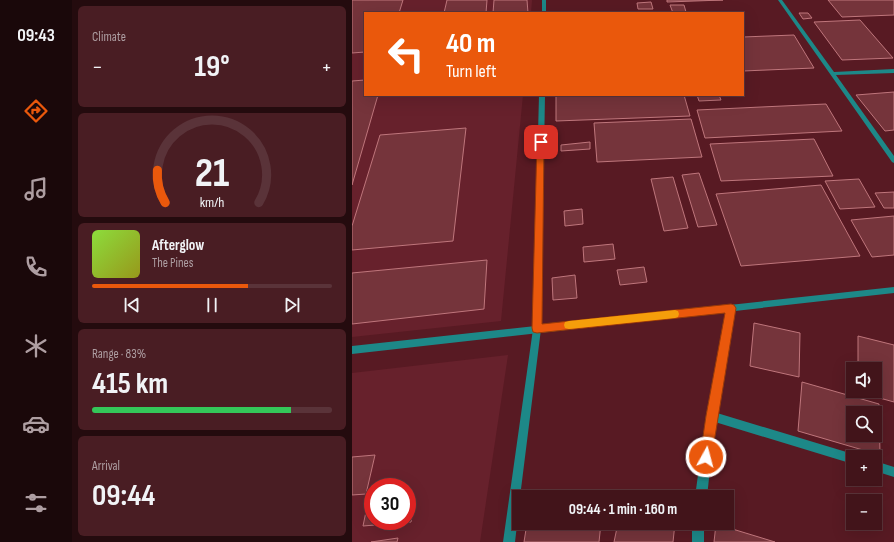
<!DOCTYPE html>
<html lang="en">
<head>
<meta charset="utf-8">
<style>
  :root { --surface:#42141a; --page:#491d23; --text:#f1f3f6; --muted:#ae9ea2; --line:#5a3339; --accent:#ea580c }
  body { margin:0; font-family:"Sofia Sans Condensed",sans-serif; background:var(--page); color:var(--text); height:100vh; display:flex; flex-direction:column; font-size:15px; white-space:nowrap }
  * { box-sizing:border-box; margin:0 }
  p { font-size:13px; color:var(--muted) }
  .icon { flex:none; width:22px; height:22px; fill:none; stroke:currentColor; stroke-width:2; stroke-linecap:round; stroke-linejoin:round }
  .map { position:relative; flex:1; overflow:hidden }
  .details { display:flex; flex-direction:column; gap:6px; padding:6px; background:#240b0e; width:280px }
  .details>* { flex:none }
  .top-card { position:absolute; left:12px; top:12px; width:380px; height:84px; border-radius:0px; box-shadow:0 4px 16px #0002,0 0 0 1px var(--line); background:#ea580c; color:#fff; overflow:hidden }
  .fabs { position:absolute; left:494px; top:362px; display:grid; gap:8px }
  .fabs a { display:grid; place-items:center; width:36px; height:36px; border-radius:0px; background:var(--surface); box-shadow:0 4px 16px #0002,0 0 0 1px var(--line); font-size:20px }
  .speed { position:absolute; left:12px; top:478px; display:flex; gap:8px; font-size:20px; font-weight:700; text-align:center }
  .speed>* { display:grid; place-content:center; width:52px; height:52px; border-radius:50%; background:var(--surface); box-shadow:0 4px 16px #0002,0 0 0 1px var(--line); line-height:1 }
  .speed .limit { border:6px solid #d22; background:#fff; color:#111 }
  .pin { position:absolute; display:grid; place-items:center; width:34px; height:34px; color:#fff; margin:-17px; border-radius:8px; box-shadow:0 2px 6px #0006 }
  .me { position:absolute; width:44px; margin:-22px; rotate:7deg; stroke-linejoin:round; filter:drop-shadow(0 0 3px #0008) }
  .turn { display:flex; align-items:center; gap:14px; height:84px; padding:0 16px; font-size:18px }
  .turn .icon { width:52px; height:52px; stroke-width:2.5 }
  .turn b { display:block; font-size:28px; line-height:34px }
  .big { font-size:30px; font-weight:700; line-height:1.1 }
  .details .tile { flex:1; display:flex; flex-direction:column; justify-content:center; gap:6px; min-width:0; padding:0 14px; border-radius:6px; background:var(--page) }
  .details .dial { align-items:center; gap:0 }
  .dial svg { height:104px; overflow:visible; fill:none; stroke:var(--line); stroke-width:7; stroke-linecap:round; text-anchor:middle }
  .dial text { fill:var(--text); stroke:none }
  .song { display:flex; align-items:center; gap:12px }
  .cover { width:48px; height:48px; border-radius:6px; background:linear-gradient(135deg,hsl(90 70% 55%),hsl(60 70% 35%)) }
  .played { height:4px; border-radius:2px; background:linear-gradient(90deg,var(--accent) 65%,var(--line) 65%) }
  .keys { display:flex; justify-content:space-around; direction:ltr }
  .heat { display:flex; justify-content:space-between; align-items:center; font-size:22px; direction:ltr }
  .charge { height:6px; border-radius:3px; background:linear-gradient(90deg,#34c759 83%,var(--line) 0) }
  .trip { position:absolute; left:160px; top:490px; width:222px; height:40px; border-radius:0px; background:var(--surface); box-shadow:0 4px 16px #0002,0 0 0 1px var(--line); font-weight:700; line-height:40px; text-align:center }
  main { display:flex; flex:1; min-height:0 }
  .menu { display:flex; flex-direction:column; width:72px; justify-content:space-around; align-items:center; background:#1a080a; color:var(--muted) }
  .menu .icon { width:28px; height:28px }
  .menu .current { color:var(--accent) }
  .menu b { font-size:18px; color:var(--text) }
  .map>svg:first-child { display:block }
</style>
</head>
<body>
<main>
<nav class="menu">
<b>09:43</b>
<svg class="icon current" aria-label="directions" viewBox="0 0 24 24"><path d="M12 3l9 9-9 9-9-9zM9 14v-3h6M13 9l2 2-2 2"/></svg>
<svg class="icon" aria-label="music" viewBox="0 0 24 24"><path d="M9 18V5l10-2v13"/><circle cx="6" cy="18" r="3"/><circle cx="16" cy="16" r="3"/></svg>
<svg class="icon" aria-label="phone" viewBox="0 0 24 24"><path d="M5 4h4l2 5-3 2q2 4 5 5l2-3 5 2v4C11 20 4 13 5 4z"/></svg>
<svg class="icon" aria-label="climate" viewBox="0 0 24 24"><path d="M12 3v18M4 7l16 10M4 17L20 7"/></svg>
<svg class="icon" aria-label="car" viewBox="0 0 24 24"><path d="M5 17H2v-5l4-1 3-4h7l3 4 3 1v5h-3M9 17h6M6 11h13"/><circle cx="7" cy="17" r="2"/><circle cx="17" cy="17" r="2"/></svg>
<svg class="icon" aria-label="filters" viewBox="0 0 24 24"><path d="M4 7h16M4 17h16"/><circle cx="9" cy="7" r="2"/><circle cx="15" cy="17" r="2"/></svg>
</nav>
<section class="details">
<div class="tile"><p>Climate</p>
<div class="heat"><a>−</a><b class="big">19°</b><a>+</a></div>
</div>
<div class="tile dial"><svg viewBox="0 0 100 80">
<path d="M14 69A42 42 0 1 1 86 69"/>
<path d="M14 69A42 42 0 0 1 8 44" stroke="#ea580c"/>
<text x="50" y="56" font-size="32" font-weight="700">21</text>
<text x="50" y="72" font-size="11">km/h</text>
</svg></div>
<div class="tile">
<div class="song"><i class="cover"></i><div><b>Afterglow</b><p>The Pines</p></div></div>
<div class="played"></div>
<div class="keys"><svg class="icon" aria-label="previous" viewBox="0 0 24 24"><path d="M18 5L8 12l10 7zM5 5v14"/></svg><svg class="icon" aria-label="pause" viewBox="0 0 24 24"><path d="M8 5v14M16 5v14"/></svg><svg class="icon" aria-label="next" viewBox="0 0 24 24"><path d="M6 5l10 7-10 7zM19 5v14"/></svg></div>
</div>
<div class="tile"><p>Range · 83%</p><b class="big">415 km</b><div class="charge"></div></div>
<div class="tile"><p>Arrival</p><b class="big">09:44</b></div>
</section>
<div class="map">
<svg width="542" height="542" viewBox="0 0 542 542">
  <rect width="100%" height="100%" fill="#581a23"/>
  <path fill="#67212c" fill-rule="evenodd" d="M0 0H180L179 13H13V95H171L149 321 0 337Z
    M156 355 128 542H0V373ZM21 487H55V521H21Z"/>
  <path fill="#75343b" stroke="#bf767c" fill-rule="evenodd" d="M0 0H51L47 13H13V52L0 53Z
    M95 0H135L134 13H92Z
    M142 0H175L176 13H141Z
    M315 0H371L315 2Z
    M476 0H542V15L490 17Z
    M299 2 301 9H286L285 3Z
    M318 5H332L334 12 321 13Z
    M447 13H456L460 18 451 19Z
    M508 20 541 58 490 60 462 22Z
    M442 35 462 68 391 71V37Z
    M13 80V95H26L0 185V81Z
    M542 92V130L533 131 504 95Z
    M204 95H332L338 116 204 121Z
    M345 95H367L369 100 347 101Z
    M474 104 490 131 353 138 345 110Z
    M339 119 350 157 245 162 242 123Z
    M114 128 101 241 0 250V226L28 135Z
    M462 139 481 176 369 181 358 144Z
    M238 142V149L209 151V145Z
    M347 173 365 225 346 227 330 175Z
    M321 177 336 228 312 231 299 179Z
    M507 179 523 207 488 209 473 181Z
    M469 185 508 256 389 266 364 194Z
    M542 192V208H532L523 193Z
    M230 209 231 224 213 226 212 211Z
    M542 216V255L520 257 499 220Z
    M261 244 263 259 232 262 231 247Z
    M135 260 132 309 0 324V273Z
    M292 267 295 282 268 285 265 270Z
    M223 275 225 298 201 300 200 278Z
    M402 323 448 333 447 377 398 366Z
    M506 336 542 345V402L506 392 523 391V369H506Z
    M450 382 527 404 528 455 446 431ZM501 413H523V435H501Z
    M23 455 14 494 0 495V457Z
    M63 498 59 522 11 526 16 502H21V521H55V499Z
    M175 523H249L247 542H172Z
    M266 523H323L321 542H262Z
    M364 524 423 542H362Z
    M46 538 45 542H19Z"/>
  <g fill="none" stroke-linecap="round" stroke-linejoin="round">
    <path fill="#1d8888" fill-rule="evenodd" d="M190 0H194V13H190Z
      M426 0H430L482 72 542 69V73L484 75 542 156V163L540 162Z
      M187 95H193L189 329 168 497H167V508L163 542H151L181 329Z
      M379 304 382 305 383 308 365 413 501 454 505 457H501V464L363 422 355 497H343L354 416 375 308 376 305Z
      M523 461 542 467V477L523 471Z
      M340 523H352V542H340Z"/>
    <path fill="#1d8888" fill-rule="evenodd" d="M542 287V293L0 354V346Z"/>
  </g>
  <path fill="#ea580c" stroke="#983908" d="M189 139 192 142 190 324 379 304 382 305 384 308 359 461 354 463 350 461 348 457 354 416 373 313 185 333 181 332 180 328 185 142Z"/>
  <path fill="#f59e0b" d="M323 310 326 311 327 314 326 317 323 318 217 329 213 328 212 325 213 322 217 321Z"/>
</svg>
<div class="fabs">
<a><svg class="icon" aria-label="sound" viewBox="0 0 24 24"><path d="M4 9h4l5-4v14l-5-4H4zM17 9q2 3 0 6"/></svg></a>
<a><svg class="icon" aria-label="search" viewBox="0 0 24 24"><circle cx="10" cy="10" r="6"/><path d="M15 15l6 6"/></svg></a>
<a>+</a>
<a>−</a>
</div>
<div class="speed"><div class="limit">30</div></div>
<div class="pin" style="left:189px;top:142px;background:#d93025"><svg class="icon" aria-label="arrive" viewBox="0 0 24 24"><path d="M6 21V4h12l-3 4 3 4H6"/></svg></div>
<svg class="me" style="left:354px;top:457px" viewBox="-20 -20 40 40"><circle r="17" fill="#ea580c" stroke="#fff" stroke-width="3"/><path d="M0-11L8 9 0 5-8 9z" fill="#fff"/></svg>
<div class="trip">09:44 · 1 min · 160 m</div>
<div class="top-card">
<div class="turn"><svg class="icon" aria-label="left" viewBox="0 0 24 24"><path d="M17 20v-9H6M10 6l-5 5 5 5"/></svg><div><b>40 m</b>Turn left</div></div>
</div>
</div>
</main>
</body>
</html>
